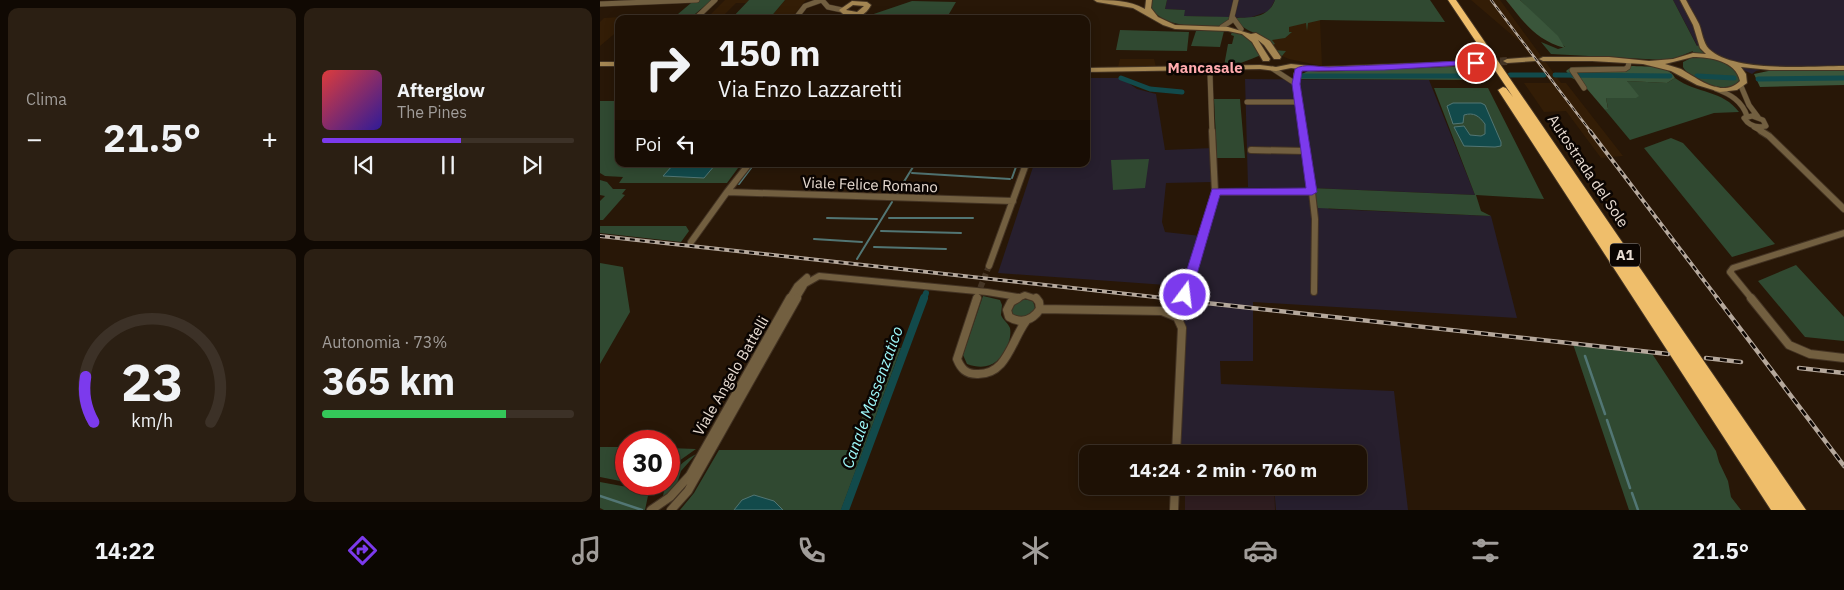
<!DOCTYPE html>
<html lang="it">
<head>
<meta charset="utf-8">
<style>
  :root { --surface:#1e1105; --page:#2b1f13; --text:#f1f3f6; --muted:#a19d9a; --line:#3c3127; --accent:#7c3aed }
  body { margin:0; font-family:"IBM Plex Sans",sans-serif; background:var(--page); color:var(--text); height:100vh; display:flex; flex-direction:column; font-size:19px; white-space:nowrap }
  * { box-sizing:border-box; margin:0 }
  p { font-size:16px; color:var(--muted) }
  .icon { flex:none; width:28px; height:28px; fill:none; stroke:currentColor; stroke-width:2; stroke-linecap:round; stroke-linejoin:round }
  .map { position:relative; flex:1; overflow:hidden }
  .sheet { display:flex; flex-direction:column; gap:8px; padding:8px; background:#100903; width:600px }
  .sheet>* { flex:none }
  .banner { position:absolute; left:15px; top:15px; width:475px; height:152px; border-radius:10px; box-shadow:0 2px 12px #0003,0 0 0 1px var(--line); background:#1e1105; color:var(--text); overflow:hidden }
  .speed { position:absolute; left:15px; top:430px; display:flex; gap:10px; font-size:25px; font-weight:700; text-align:center }
  .speed>* { display:grid; place-content:center; width:65px; height:65px; border-radius:50%; background:var(--surface); box-shadow:0 2px 12px #0003,0 0 0 1px var(--line); line-height:1 }
  .speed .limit { border:8px solid #d22; background:#fff; color:#111 }
  .pin { position:absolute; display:grid; place-items:center; width:42px; height:42px; color:#fff; margin:-21px; border:2px solid #fff; border-radius:50%; box-shadow:0 1px 5px #0007 }
  .me { position:absolute; width:55px; margin:-28px; rotate:15deg; stroke-linejoin:round; filter:drop-shadow(0 0 4px #0008) }
  .turn { display:flex; align-items:center; gap:18px; height:105px; padding:0 20px; font-size:22px }
  .turn .icon { width:65px; height:65px; stroke-width:2.5 }
  .turn b { display:block; font-size:35px; line-height:42px }
  .then { display:flex; align-items:center; height:48px; padding:0 20px; background:#0003; gap:10px; font-size:19px }
  .big { font-size:38px; font-weight:700; line-height:1.1 }
  .sheet .widget { flex:1; display:flex; flex-direction:column; justify-content:center; gap:8px; min-width:0; padding:0 18px; border-radius:10px; background:var(--page) }
  .sheet .dial { align-items:center; gap:0 }
  .dial svg { height:130px; overflow:visible; fill:none; stroke:var(--line); stroke-width:7; stroke-linecap:round; text-anchor:middle }
  .dial text { fill:var(--text); stroke:none }
  .song { display:flex; align-items:center; gap:15px }
  .cover { width:60px; height:60px; border-radius:8px; background:linear-gradient(135deg,hsl(0 70% 55%),hsl(250 70% 35%)) }
  .played { height:5px; border-radius:2px; background:linear-gradient(90deg,var(--accent) 55%,var(--line) 55%) }
  .keys { display:flex; justify-content:space-around; direction:ltr }
  .heat { display:flex; justify-content:space-between; align-items:center; font-size:28px; direction:ltr }
  .charge { height:8px; border-radius:4px; background:linear-gradient(90deg,#34c759 73%,var(--line) 0) }
  .sheet .tiles { flex:1; display:grid; gap:8px; grid-template-columns:repeat(2,1fr) }
  .trip { position:absolute; left:479px; top:445px; width:288px; height:50px; border-radius:10px; background:var(--surface); box-shadow:0 2px 12px #0003,0 0 0 1px var(--line); font-weight:700; line-height:50px; text-align:center }
  .tabs { display:flex; height:80px; justify-content:space-around; align-items:center; background:#0c0702; color:var(--muted) }
  .tabs .icon { width:35px; height:35px }
  .tabs .on { color:var(--accent) }
  .tabs b { font-size:22px; color:var(--text) }
  main { display:flex; flex:1; min-height:0 }
  .map>svg:first-child { display:block }
</style>
</head>
<body>
<main>
<section class="sheet">
<div class="tiles">
<div class="widget"><p>Clima</p>
<div class="heat"><a>−</a><b class="big">21.5°</b><a>+</a></div>
</div>
<div class="widget">
<div class="song"><i class="cover"></i><div><b>Afterglow</b><p>The Pines</p></div></div>
<div class="played"></div>
<div class="keys"><svg class="icon" aria-label="previous" viewBox="0 0 24 24"><path d="M18 5L8 12l10 7zM5 5v14"/></svg><svg class="icon" aria-label="pause" viewBox="0 0 24 24"><path d="M8 5v14M16 5v14"/></svg><svg class="icon" aria-label="next" viewBox="0 0 24 24"><path d="M6 5l10 7-10 7zM19 5v14"/></svg></div>
</div>
<div class="widget dial"><svg viewBox="0 0 100 80">
<path d="M14 69A42 42 0 1 1 86 69"/>
<path d="M14 69A42 42 0 0 1 9 41" stroke="#7c3aed"/>
<text x="50" y="56" font-size="32" font-weight="700">23</text>
<text x="50" y="72" font-size="11">km/h</text>
</svg></div>
<div class="widget"><p>Autonomia · 73%</p><b class="big">365 km</b><div class="charge"></div></div>
</div>
</section>
<div class="map">
<svg width="1244" height="510" viewBox="0 0 1244 510">
  <rect width="100%" height="100%" fill="#281707"/>
  <path fill="#331d06" d="M125 0H149L146 3H136L120 19H106Z
    M185 0H206L191 19H169Z
    M871 0H900L961 83H966L1023 156 1001 158 966 111 944 112 924 83H951L919 41Z
    M36 16 33 19H19V30L0 46V22L4 18Z
    M720 20 722 66 689 59 677 54 666 40 681 28 709 21Z
    M520 59H554L556 67H518Z"/>
  <path fill="#271f2e" d="M567 0H675L669 11 649 18 583 16 584 10 565 9Z
    M1073 0H1244V66L1171 68 1156 71 1152 74 1099 49Z
    M486 78H521L537 89 556 94 565 150 613 148V182L566 183 562 222 565 232 601 236 615 188 648 187 645 79 829 80 875 195 712 188 729 209 891 216 917 318 653 302V361H620L621 384 794 391 808 510H676L674 486H758V454H576L580 286 398 273 434 164H486Z"/>
  <path fill="#2f1d20" d="M585 486H674L675 510H585Z"/>
  <path fill="#304931" d="M100 0H112L89 19H65L71 14H78L91 3Z
    M149 0H185L169 19H131Z
    M551 0H567L565 9 585 10 584 16 631 17 623 26C597 26 568 29 550 8Z
    M675 0H830L845 22 721 20 708 23 707 31 706 23 689 27V32H692L685 38 672 40 675 44 672 45 673 50 686 51 682 56C669 50 674 47 665 39 656 32 644 31 637 21V18C653 18 669 17 675 0Z
    M920 0H1073L1097 46 1099 45 1110 55 1092 53 1093 51 1073 59 1064 60 951 54 941 42 958 49 965 47Z
    M312 1 356 2 346 19H259Z
    M520 30 589 32 587 51 516 50Z
    M596 31H624L620 47 591 46Z
    M632 31 651 38 662 55C649 59 638 66 624 66L628 44H632L634 36 631 35Z
    M1093 57C1112 56 1133 62 1141 80 1128 96 1091 82 1083 67V62Z
    M1075 78C1097 94 1123 90 1139 112L1114 113 1030 140 1005 110 1008 108 1006 98H1036L1027 81 1067 83Z
    M834 88H888L944 199 876 195 881 211 891 216 718 208 711 188 875 195Z
    M614 99H640L645 158H617Z
    M0 101H19V164H141L127 183H19L23 177 5 176 0 173Z
    M1071 138 1083 143 1175 244 1132 257 1044 148Z
    M549 159 545 188 513 190 511 160Z
    M0 180 7 182 13 189H26L22 194 25 195 3 220H0V201L5 196 0 195Z
    M0 226H86L89 231 81 242 0 233Z
    M0 263 23 267 30 312 0 364Z
    M1196 265 1244 317V341L1205 337 1158 281Z
    M383 296 400 300 402 305 401 315C403 320 408 323 410 328 411 333 410 339 408 344 400 364 387 371 367 364L363 355Z
    M423 299 433 301 435 308 432 313 422 318 413 315 411 310 413 304Z
    M973 344 1051 352 1116 451 1119 462 1128 481 1131 497 1141 510H1029Z
    M290 348H301L241 510H80L94 493 119 450H249Z
    M0 447H26V471L20 481 0 477Z
    M69 448 96 449 69 468 70 455Z
    M96 454 81 471 75 490 62 501C65 480 77 464 96 454Z
    M0 482 49 491 45 510H4L0 508Z"/>
  <path fill="#3a563b" d="M906 0H920L958 36 965 48C935 40 924 22 906 0Z
    M879 65 887 80 701 79 702 74 708 71Z
    M1034 66C1046 67 1069 65 1075 78L1067 83 1027 81 1039 96 1036 98H1006L1008 109 1005 110 982 83 972 78 966 71 971 67Z
    M1244 69V85L1160 87 1154 74 1173 70Z"/>
  <path fill="#124a4b" stroke="#527674" d="M853 103H881L885 105 901 142V146L895 147 864 146 854 127 864 126 870 135 881 136 885 134V124C879 116 874 112 864 115L863 123 853 124 847 106Z
    M74 164 115 165 104 178 63 176Z
    M154 495 174 501 183 510H134L142 500Z"/>
  <g fill="none" stroke-linecap="round" stroke-linejoin="round">
    <path stroke="#527674" stroke-width="2" d="M401 164H415
      M312 173 410 179
      M412 178 417 164
      M139 184 154 164
      M297 193 313 167
      M227 218 277 219
      M289 218H373
      M281 231 361 233
      M214 239 262 242
      M274 247 346 249
      M257 259 292 202"/>
    <path stroke="#527674" stroke-width="2.5" d="M985 356 1005 414
      M1007 420 1030 488
      M1032 493 1038 510
      M0 496 42 510"/>
    <path stroke="#124a4b" stroke-width="5" d="M910 75H944
      M955 75 1070 76
      M700 76H887
      M1097 76 1134 78
      M521 78 550 89 582 92
      M1158 79 1244 78"/>
    <path stroke="#124a4b" stroke-width="6" d="M324 299 326 293"/>
    <path stroke="#124a4b" stroke-width="8" d="M245 510 324 298"/>
    <path stroke="#453525" stroke-width="6" stroke-dasharray="6 3" stroke-linecap="butt" d="M377 296 389 266"/>
    <path stroke="#453525" stroke-width="8" stroke-dasharray="8 4" stroke-linecap="butt" d="M876 63 907 61"/>
    <g stroke="#433323" stroke-width="6">
      <path id="street-far2" d="M222 0 228 7 242 10
        M0 4 97 0
        M633 18 641 29
        M95 19 115 0
        M195 19 205 6 222 0
        M622 27 631 21 636 0
        M702 68 696 74 703 132
        M673 69 696 84
        M610 74 612 132
        M1141 86 1149 105 1158 117
        M984 88 972 70 1025 69 1028 67 1029 62
        M1116 89C1130 94 1142 101 1147 116
        M647 102H699
        M1152 116 1163 120 1166 126C1157 128 1149 126 1144 118Z
        M1154 127 1163 132"/>
    </g>
    <g stroke="#433323" stroke-width="8">
      <path id="street-far1" d="M1161 131 1169 136 1244 209
        M651 150 706 151
        M149 164 127 192 413 201
        M615 192H712L703 131
        M712 192 715 219 714 292
        M91 242 127 192
        M389 266 426 164
        M585 295 615 192 612 131
        M189 299 197 286 207 277
        M196 299 205 284 219 276 387 292 418 297
        M376 299 377 297
        M416 299 425 295 437 299
        M1152 299 1130 272 1133 268 1244 233"/>
    </g>
    <g stroke="#433323" stroke-width="10">
      <path id="street" d="M377 298 357 359C361 369 366 374 377 374 407 375 411 341 426 321
        M418 298 411 302 407 310 409 317C421 324 432 321 440 309L439 302 436 298
        M1151 298 1189 345 1210 354 1244 358
        M440 309 562 311 577 317 582 328 576 454
        M51 510 70 497 90 475 190 298
        M71 510 88 491 197 298
        M574 510 575 486"/>
    </g>
    <g stroke="#433323" stroke-width="2">
      <path id="secondary" d="M494 0C512 0 529 0 545 9L546 0H552L551 8 558 17 575 25 628 27 651 34 656 33 670 41 681 57 680 59H674L664 45 658 40 670 59 669 61H663L652 42 642 34 628 31 575 29 563 25 533 8 497 2Z
        M1080 0H1086C1090 8 1095 16 1099 24 1102 31 1103 43 1109 49 1134 73 1210 66 1244 66V70H1170L1141 67 1146 74 1147 83 1137 90 1120 92 1097 85 1071 71 1043 64 992 61H943L939 59 943 57H1009L1049 61 1073 59 1093 53 1106 54 1100 48 1093 25ZM1093 57C1110 57 1136 61 1140 81 1122 99 1097 78 1081 69 1076 67 1070 66 1065 64Z
        M252 1 267 2 271 5C266 15 257 19 246 19L250 15 243 14 239 10ZM253 5 264 6 257 12 246 10Z
        M932 57H935V61L907 63 903 61 907 59Z
        M876 61 880 63 879 65 719 71 691 68 676 71 660 69 486 72V68L660 65 676 67 691 64 719 67Z
        M0 62H19V66H0Z"/>
    </g>
    <g stroke="#433323" stroke-width="2">
      <path id="highway" d="M848 0H856L1206 510H1171L898 90 903 87 906 88 913 97Z"/>
    </g>
    <use href="#street-far2" stroke="#725f40" stroke-width="5"/>
    <use href="#street-far1" stroke="#725f40" stroke-width="6"/>
    <use href="#street" stroke="#725f40" stroke-width="8"/>
    <use href="#secondary" fill="#a48652" fill-rule="evenodd"/>
    <use href="#highway" fill="#efbe6b" fill-rule="evenodd"/>
    <g stroke="#b5a89c" stroke-width="2.5">
      <path id="rail-far2" d="M891 0 991 132"/>
    </g>
    <g stroke="#b5a89c" stroke-width="4">
      <path id="rail-far1" d="M990 131 1118 299
        M0 236 573 299"/>
    </g>
    <g stroke="#b5a89c" stroke-width="4.5">
      <path id="rail" d="M561 298 1068 354
        M1117 298 1244 466
        M1106 358 1141 362
        M1199 368 1244 373"/>
    </g>
    <use href="#rail-far2" stroke="#0b0502" stroke-width="1" stroke-dasharray="4.5" stroke-linecap="butt"/>
    <use href="#rail-far1" stroke="#0b0502" stroke-width="2" stroke-dasharray="5" stroke-linecap="butt"/>
    <use href="#rail" stroke="#0b0502" stroke-width="2.5" stroke-dasharray="7" stroke-linecap="butt"/>
  </g>
  <path fill="#7c3aed" stroke="#51269a" d="M876 60 879 61V64L784 70 702 71 700 84 717 192 712 195H620L591 295 589 299H581L579 295 612 189 706 188 692 84 695 69C704 63 718 67 729 67 778 65 827 63 876 60Z"/>
  <g text-anchor="middle" stroke-width="5" stroke-linejoin="round" paint-order="stroke">
    <rect fill="#0b0502" stroke="#a69c94" stroke-width="1" x="1010" y="243.5" width="30" height="23" rx="4"/>
    <g font-size="14" font-weight="bold" fill="#e8dcd2">
      <text x="1025" y="260">A1</text>
    </g>
    <g font-size="15" font-weight="bold" fill="#ffaaad" stroke="#0b0502">
      <text x="605" y="73">Mancasale</text>
    </g>
    <g font-size="15" fill="#e8dcd2" stroke="#0b0502">
      <text transform="translate(988 171) rotate(56)" y="5">Autostrada del Sole</text>
      <text transform="translate(270 185) rotate(2)" y="5">Viale Felice Romano</text>
      <text transform="translate(131 376) rotate(-60)" y="5">Viale Angelo Battelli</text>
    </g>
    <g font-size="16" font-style="italic" fill="#9df7f9" stroke="#0b0502">
      <text transform="translate(272 397) rotate(-70)" y="6">Canale Massenzatico</text>
    </g>
  </g>
</svg>
<div class="speed"><div class="limit">30</div></div>
<div class="pin" style="left:876px;top:63px;background:#d93025"><svg class="icon" aria-label="arrive" viewBox="0 0 24 24"><path d="M6 21V4h12l-3 4 3 4H6"/></svg></div>
<svg class="me" style="left:585px;top:295px" viewBox="-20 -20 40 40"><circle r="17" fill="#7c3aed" stroke="#fff" stroke-width="3"/><path d="M0-11L8 9 0 5-8 9z" fill="#fff"/></svg>
<div class="trip">14:24 · 2 min · 760 m</div>
<div class="banner">
<div class="turn"><svg class="icon" aria-label="right" viewBox="0 0 24 24"><path d="M7 20v-9h11M14 6l5 5-5 5"/></svg><div><b>150 m</b>Via Enzo Lazzaretti</div></div>
<div class="then">Poi<svg class="icon" aria-label="left" viewBox="0 0 24 24"><path d="M17 20v-9H6M10 6l-5 5 5 5"/></svg></div>
</div>
</div>
</main>
<nav class="tabs">
<b>14:22</b>
<svg class="icon on" aria-label="directions" viewBox="0 0 24 24"><path d="M12 3l9 9-9 9-9-9zM9 14v-3h6M13 9l2 2-2 2"/></svg>
<svg class="icon" aria-label="music" viewBox="0 0 24 24"><path d="M9 18V5l10-2v13"/><circle cx="6" cy="18" r="3"/><circle cx="16" cy="16" r="3"/></svg>
<svg class="icon" aria-label="phone" viewBox="0 0 24 24"><path d="M5 4h4l2 5-3 2q2 4 5 5l2-3 5 2v4C11 20 4 13 5 4z"/></svg>
<svg class="icon" aria-label="climate" viewBox="0 0 24 24"><path d="M12 3v18M4 7l16 10M4 17L20 7"/></svg>
<svg class="icon" aria-label="car" viewBox="0 0 24 24"><path d="M5 17H2v-5l4-1 3-4h7l3 4 3 1v5h-3M9 17h6M6 11h13"/><circle cx="7" cy="17" r="2"/><circle cx="17" cy="17" r="2"/></svg>
<svg class="icon" aria-label="filters" viewBox="0 0 24 24"><path d="M4 7h16M4 17h16"/><circle cx="9" cy="7" r="2"/><circle cx="15" cy="17" r="2"/></svg>
<b>21.5°</b>
</nav>
</body>
</html>
